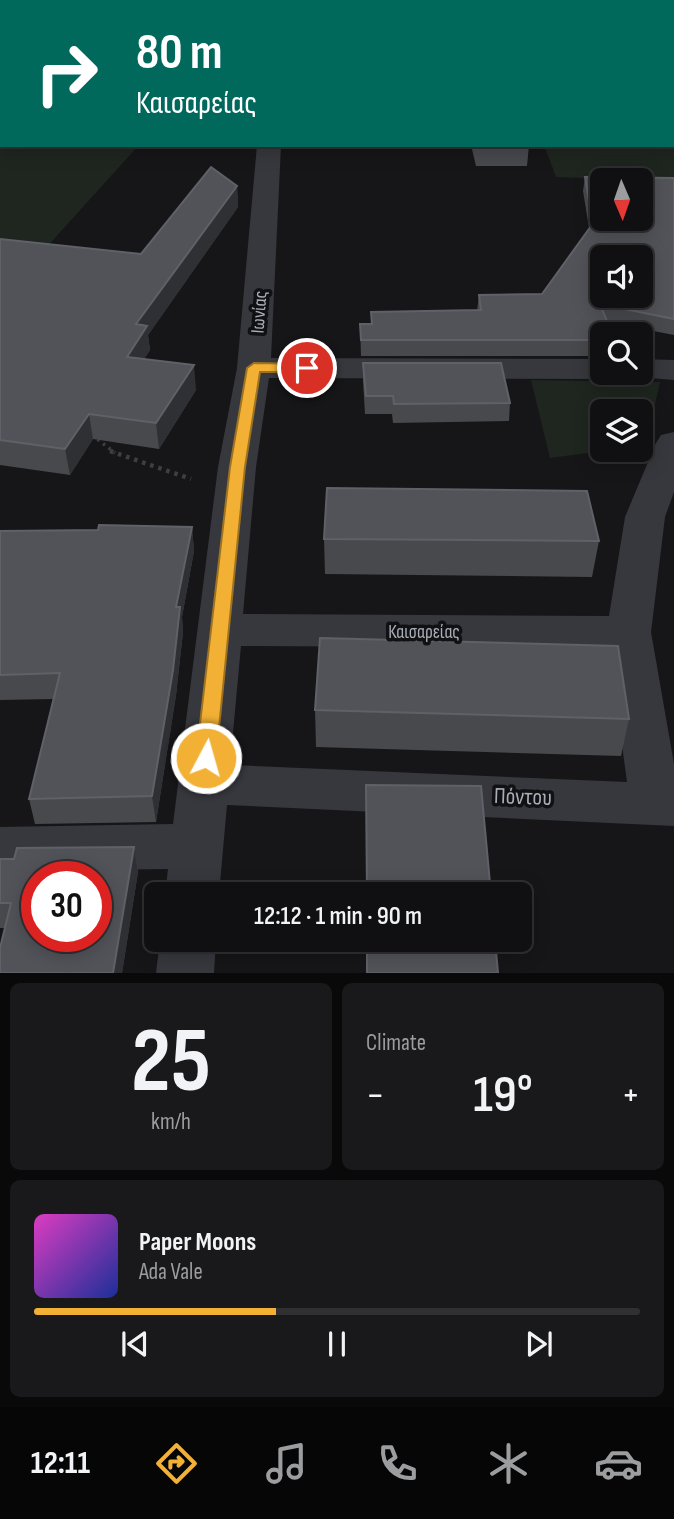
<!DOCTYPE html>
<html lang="en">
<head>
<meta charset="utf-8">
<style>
  :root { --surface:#101012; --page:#19191b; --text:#f1f3f6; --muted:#9c9d9f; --line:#303032; --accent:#f2b134 }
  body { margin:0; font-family:"Sofia Sans Condensed",sans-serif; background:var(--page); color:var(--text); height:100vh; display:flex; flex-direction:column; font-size:26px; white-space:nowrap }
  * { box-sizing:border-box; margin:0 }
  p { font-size:23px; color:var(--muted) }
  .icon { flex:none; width:38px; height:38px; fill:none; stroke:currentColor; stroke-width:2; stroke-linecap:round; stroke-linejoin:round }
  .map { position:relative; height:973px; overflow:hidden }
  .side { display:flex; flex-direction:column; gap:10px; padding:10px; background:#09090a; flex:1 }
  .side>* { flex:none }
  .banner { position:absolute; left:0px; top:0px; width:676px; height:147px; box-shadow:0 4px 18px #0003,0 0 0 2px var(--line); background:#00695c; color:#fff; overflow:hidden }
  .needle { width:46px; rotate:178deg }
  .buttons { position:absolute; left:590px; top:168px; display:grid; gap:14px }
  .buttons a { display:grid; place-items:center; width:63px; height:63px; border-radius:10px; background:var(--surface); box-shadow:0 4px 18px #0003,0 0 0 2px var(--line); font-size:35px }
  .speed { position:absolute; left:21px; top:861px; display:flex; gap:14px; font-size:35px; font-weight:700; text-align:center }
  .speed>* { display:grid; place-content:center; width:91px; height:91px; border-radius:50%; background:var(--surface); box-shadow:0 4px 18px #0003,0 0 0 2px var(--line); line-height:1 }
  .speed .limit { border:10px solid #d22; background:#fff; color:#111 }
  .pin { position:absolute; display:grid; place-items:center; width:60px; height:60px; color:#fff; margin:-30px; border:4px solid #fff; border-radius:50%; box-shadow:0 2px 7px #0007 }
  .me { position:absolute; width:77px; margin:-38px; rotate:6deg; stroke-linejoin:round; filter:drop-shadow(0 0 5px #0008) }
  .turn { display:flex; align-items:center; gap:24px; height:147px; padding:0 21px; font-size:32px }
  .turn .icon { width:91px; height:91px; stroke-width:2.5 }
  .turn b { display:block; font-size:49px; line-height:60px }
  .big { font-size:52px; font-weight:600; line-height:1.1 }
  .side .card { flex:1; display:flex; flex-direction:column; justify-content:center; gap:10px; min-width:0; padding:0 24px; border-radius:10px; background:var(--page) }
  .side .dial { align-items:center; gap:0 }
  .dial b { font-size:91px; line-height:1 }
  .song { display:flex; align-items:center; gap:21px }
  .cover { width:84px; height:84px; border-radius:10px; background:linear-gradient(135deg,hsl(310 70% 55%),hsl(230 70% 35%)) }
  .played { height:7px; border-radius:4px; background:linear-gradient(90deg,var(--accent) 40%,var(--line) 40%) }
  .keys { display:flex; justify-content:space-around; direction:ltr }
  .heat { display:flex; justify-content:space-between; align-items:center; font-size:38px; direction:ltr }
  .side .tiles { flex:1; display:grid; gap:10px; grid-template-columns:1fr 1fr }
  .card:last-child { grid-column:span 2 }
  .trip { position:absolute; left:144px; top:882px; width:388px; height:70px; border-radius:10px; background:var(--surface); box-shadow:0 4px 18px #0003,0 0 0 2px var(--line); font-weight:600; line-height:70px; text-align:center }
  .tab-bar { display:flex; height:112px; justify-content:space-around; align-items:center; background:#060607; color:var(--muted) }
  .tab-bar .icon { width:49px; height:49px }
  .tab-bar .selected { color:var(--accent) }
  .tab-bar b { font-size:32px; color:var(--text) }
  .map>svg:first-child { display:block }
</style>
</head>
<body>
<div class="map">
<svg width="674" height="973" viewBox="0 0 674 973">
  <rect width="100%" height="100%" fill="#161618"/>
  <path fill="#1e261f" d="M674 64V186L640 180 556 177 544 145H674Z
    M0 129 2 145H139L35 260 0 256Z
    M531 380 660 382 646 445 641 446 640 411H602V450H610L550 458Z"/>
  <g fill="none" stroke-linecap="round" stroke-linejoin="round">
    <path fill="#2c353c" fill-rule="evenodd" d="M300 0H334L337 2H302Z"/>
    <path stroke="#3d3f44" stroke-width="3.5" stroke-dasharray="2.5 4.5" stroke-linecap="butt" d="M92 435 115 453"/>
    <path stroke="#3d3f44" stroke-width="4.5" stroke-dasharray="3.5 5" stroke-linecap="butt" d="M110 451 191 479"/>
    <path fill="#37383d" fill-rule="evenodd" d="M257 145H281L271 358 602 359V373H616L614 376 602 379 269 378 256 467 243 614 609 616 625 517 656 443 661 435 674 432V492L665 517 651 632 674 764V826L227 805 219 894H165L168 869 0 871V827L173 824 218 467 237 368ZM241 646 609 648 627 782 230 765Z
      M640 359 674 360V380L628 376 626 373H640Z
      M160 940H216L214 973H156Z"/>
    <path fill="#45474d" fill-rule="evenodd" d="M0 7H2V19H0Z"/>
  </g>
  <path fill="#47494d" d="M2 25V48H0V27Z
    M471 145H529L527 166H476Z
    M585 177 674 178V335L607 322 602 334V356H361L360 324H371V312L477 311 479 295 542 294 590 228H589L583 191Z
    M237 186 238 207 148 335 150 350 144 359 196 390 159 449 93 439 70 475 0 465V239L141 254Z
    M363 363 510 403 509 421 393 423 392 414H365L363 381Z
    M192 527 194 551 182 617 183 632 176 695 156 822 35 824 29 799 53 699 0 700V531L98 530Z
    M324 539 599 541 592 577 325 574Z
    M315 710 629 719 621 756 316 747Z
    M366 785 491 894H366Z
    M134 847 138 872 122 973H0L5 928H0V859H14Z
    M366 940H495L498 973H366Z"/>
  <path fill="#2f3033" d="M271 0H286L284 2H270Z
    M237 186 238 207 148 335 150 350 130 382 127 357 136 324Z
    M194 365 196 390 159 449 156 423Z
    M89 414 93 439 70 475 65 449Z
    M192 527 194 551 182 617 183 632 176 695 156 822 152 796 176 607Z
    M134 847 138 872 122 973H113Z"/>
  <path fill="#525359" stroke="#5f6168" stroke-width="2" fill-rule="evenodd" d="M25 0H271L270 2H24Z
    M312 0H499V2H312Z
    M666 0H674V28V2H666Z
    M478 145H529V146H478Z
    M211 167 237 186 136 324 147 326 127 357 194 365 156 423 89 414 65 449 0 440V239L141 254Z
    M585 177 674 178V319L600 304 612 334H602V340H361L360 324H372L371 312 481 310 479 295 542 294 599 215 591 213ZM602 180H640V219H602ZM602 257H640V296H602Z
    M363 363H501L510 403 394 404 393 396H366Z
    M327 488 587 491 599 541 324 539Z
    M99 525 192 527 176 607H180L173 670 152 796 29 799 60 673 0 675V531L98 530Z
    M320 638 618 646 629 719 315 710Z
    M366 785 481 786 491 894H367Z
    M134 847 113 973H0V948L11 903H0V859H14L17 848ZM37 877H96V936H37Z
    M367 940H495L498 973H367Z"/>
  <path fill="#f2b134" stroke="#9d7322" stroke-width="2" d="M254 363 307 364 314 368 307 372H260L245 467 216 758 213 764 206 766 199 764 196 758 230 467 247 368Z"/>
  <g text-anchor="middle" stroke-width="7" stroke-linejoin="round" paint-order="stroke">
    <g font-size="19" fill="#a8adb8" stroke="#111113">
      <text transform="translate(258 312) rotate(-86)" y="7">Ιωνίας</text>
      <text x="424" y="638">Καισαρείας</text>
    </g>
    <g font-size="23" fill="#a8adb8" stroke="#111113">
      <text transform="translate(523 796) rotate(2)" y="8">Πόντου</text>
    </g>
  </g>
</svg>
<div class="buttons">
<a><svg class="needle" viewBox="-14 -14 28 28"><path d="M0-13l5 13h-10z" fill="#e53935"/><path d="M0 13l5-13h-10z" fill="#9c9d9f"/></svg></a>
<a><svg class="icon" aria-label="sound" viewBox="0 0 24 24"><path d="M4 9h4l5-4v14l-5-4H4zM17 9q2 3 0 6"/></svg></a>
<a><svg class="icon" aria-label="search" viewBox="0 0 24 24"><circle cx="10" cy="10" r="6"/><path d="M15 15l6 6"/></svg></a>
<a><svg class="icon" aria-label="layers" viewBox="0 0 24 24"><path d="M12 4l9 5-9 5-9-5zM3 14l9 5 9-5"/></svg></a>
</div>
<div class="speed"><div class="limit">30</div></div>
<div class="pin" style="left:307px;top:368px;background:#d93025"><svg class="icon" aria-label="arrive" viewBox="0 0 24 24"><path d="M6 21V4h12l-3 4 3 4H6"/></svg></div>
<svg class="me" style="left:206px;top:758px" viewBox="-20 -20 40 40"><circle r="17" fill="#f2b134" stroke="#fff" stroke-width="3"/><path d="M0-11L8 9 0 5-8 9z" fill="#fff"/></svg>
<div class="trip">12:12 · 1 min · 90 m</div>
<div class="banner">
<div class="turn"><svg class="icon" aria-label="right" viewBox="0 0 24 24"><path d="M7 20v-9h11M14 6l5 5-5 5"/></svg><div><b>80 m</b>Καισαρείας</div></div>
</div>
</div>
<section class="side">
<div class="tiles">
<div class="card dial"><b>25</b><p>km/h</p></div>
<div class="card"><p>Climate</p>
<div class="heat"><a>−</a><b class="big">19°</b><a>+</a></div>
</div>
<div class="card">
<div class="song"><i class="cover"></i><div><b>Paper Moons</b><p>Ada Vale</p></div></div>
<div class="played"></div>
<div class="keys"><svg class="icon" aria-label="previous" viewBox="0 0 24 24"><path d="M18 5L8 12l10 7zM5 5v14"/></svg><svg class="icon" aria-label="pause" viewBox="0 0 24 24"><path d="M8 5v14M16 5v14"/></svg><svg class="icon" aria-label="next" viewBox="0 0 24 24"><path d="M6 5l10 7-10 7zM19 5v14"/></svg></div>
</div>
</div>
</section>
<nav class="tab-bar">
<b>12:11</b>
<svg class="icon selected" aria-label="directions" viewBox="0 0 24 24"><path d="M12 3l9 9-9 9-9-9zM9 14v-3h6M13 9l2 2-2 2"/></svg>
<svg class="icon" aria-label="music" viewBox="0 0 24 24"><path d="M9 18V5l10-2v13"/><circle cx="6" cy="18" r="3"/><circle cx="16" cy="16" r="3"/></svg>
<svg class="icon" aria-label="phone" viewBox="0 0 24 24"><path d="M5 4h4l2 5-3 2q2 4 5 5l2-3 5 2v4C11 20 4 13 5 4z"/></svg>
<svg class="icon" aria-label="climate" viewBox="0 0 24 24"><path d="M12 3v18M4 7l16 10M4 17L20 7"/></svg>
<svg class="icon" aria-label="car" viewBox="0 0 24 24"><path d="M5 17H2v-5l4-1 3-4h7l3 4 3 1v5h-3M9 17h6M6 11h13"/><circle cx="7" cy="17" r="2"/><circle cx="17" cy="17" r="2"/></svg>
</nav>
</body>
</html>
